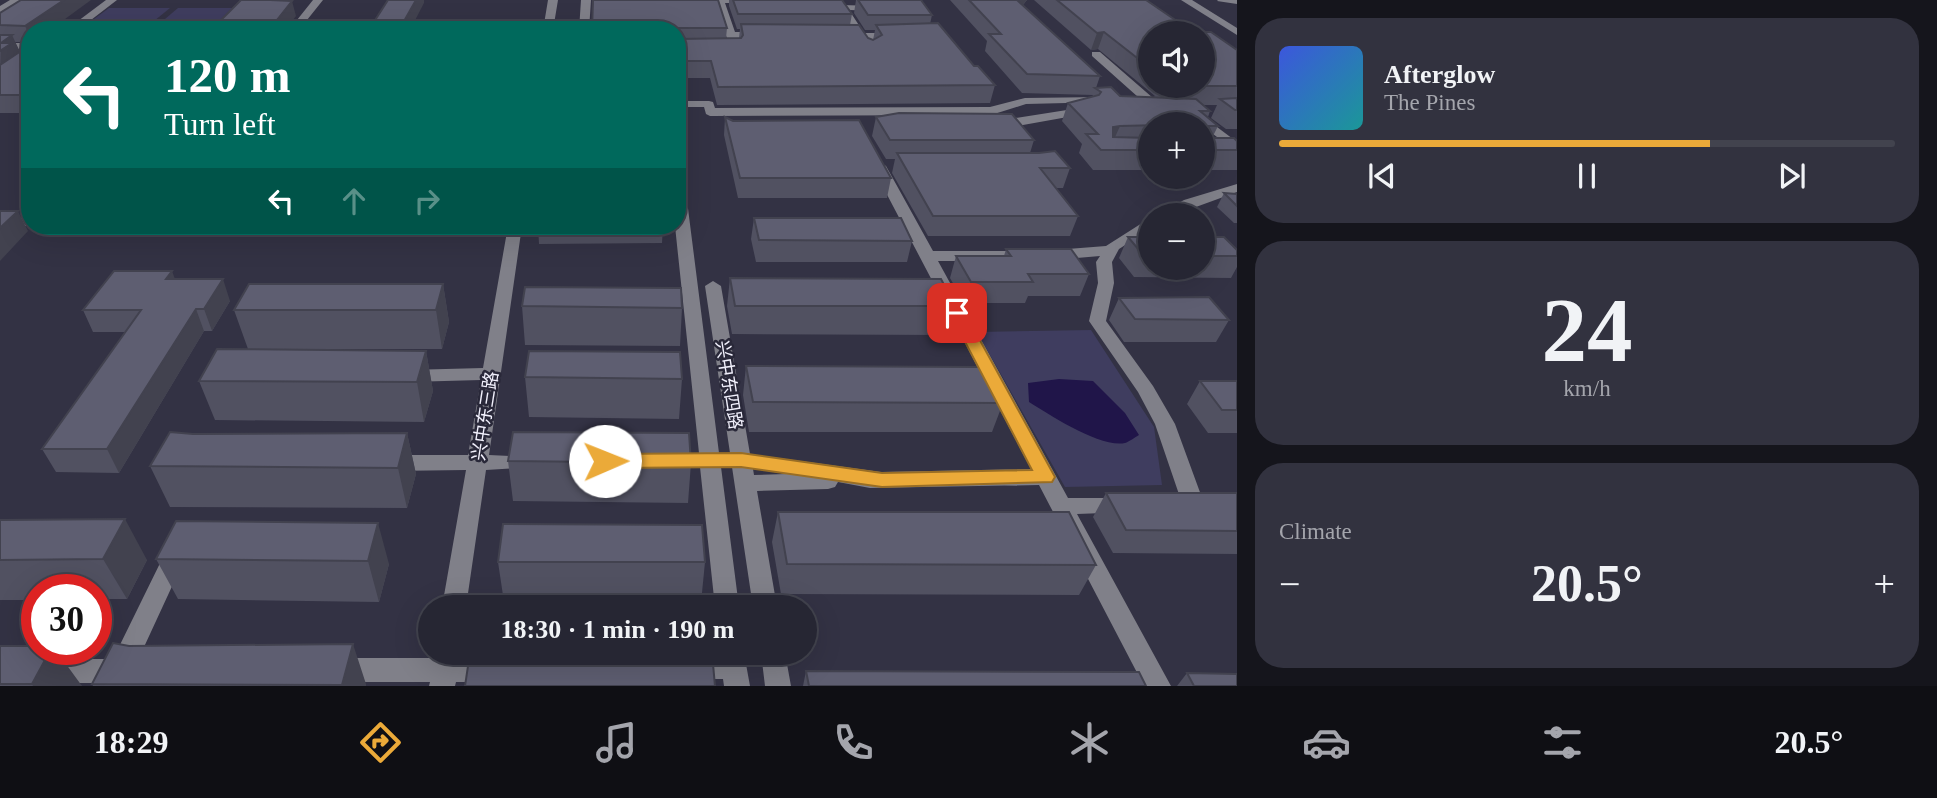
<!DOCTYPE html>
<html lang="en">
<head>
<meta charset="utf-8">
<style>
  :root { --surface:#262633; --page:#32323f; --text:#f1f3f6; --muted:#a4a5ac; --line:#42434e; --accent:#ebaa39 }
  body { margin:0; font-family:"Times New Roman","Noto Sans SC",serif; background:var(--page); color:var(--text); height:100vh; display:flex; flex-direction:column; font-size:26px; white-space:nowrap }
  * { box-sizing:border-box; margin:0 }
  p { font-size:23px; color:var(--muted) }
  .icon { flex:none; width:38px; height:38px; fill:none; stroke:currentColor; stroke-width:2; stroke-linecap:round; stroke-linejoin:round }
  .map { position:relative; flex:1; overflow:hidden }
  .sheet { display:flex; flex-direction:column; gap:18px; padding:18px; background:#15151c; width:700px }
  .sheet>* { flex:none }
  .banner { position:absolute; left:21px; top:21px; width:665px; height:214px; border-radius:28px; box-shadow:0 7px 28px #0002,0 0 0 2px var(--line); background:#00695c; color:#fff; overflow:hidden }
  .controls { position:absolute; left:1138px; top:21px; display:grid; gap:14px }
  .controls a { display:grid; place-items:center; width:77px; height:77px; border-radius:50%; background:var(--surface); box-shadow:0 7px 28px #0002,0 0 0 2px var(--line); font-size:35px }
  .speed { position:absolute; left:21px; top:574px; display:flex; gap:14px; font-size:35px; font-weight:700; text-align:center }
  .speed>* { display:grid; place-content:center; width:91px; height:91px; border-radius:50%; background:var(--surface); box-shadow:0 7px 28px #0002,0 0 0 2px var(--line); line-height:1 }
  .speed .limit { border:10px solid #d22; background:#fff; color:#111 }
  .pin { position:absolute; display:grid; place-items:center; width:60px; height:60px; color:#fff; margin:-30px; border-radius:14px; box-shadow:0 4px 10px #0006 }
  .me { position:absolute; width:77px; margin:-38px; rotate:89deg; stroke-linejoin:round; filter:drop-shadow(0 0 5px #0008) }
  .turn { display:flex; align-items:center; gap:24px; height:147px; padding:0 28px; font-size:32px }
  .turn .icon { width:91px; height:91px; stroke-width:2.5 }
  .turn b { display:block; font-size:49px; line-height:60px }
  .lanes { display:flex; align-items:center; height:66px; padding:0 28px; background:#0003; justify-content:center; gap:35px; direction:ltr }
  .lanes .off { opacity:.35 }
  .big { font-size:52px; font-weight:600; line-height:1.1 }
  .sheet .widget { flex:1; display:flex; flex-direction:column; justify-content:center; gap:10px; min-width:0; padding:0 24px; border-radius:28px; background:var(--page) }
  .sheet .dial { align-items:center; gap:0 }
  .dial b { font-size:91px; line-height:1 }
  .song { display:flex; align-items:center; gap:21px }
  .cover { width:84px; height:84px; border-radius:10px; background:linear-gradient(135deg,hsl(230 70% 55%),hsl(180 70% 35%)) }
  .played { height:7px; border-radius:4px; background:linear-gradient(90deg,var(--accent) 70%,var(--line) 70%) }
  .keys { display:flex; justify-content:space-around; direction:ltr }
  .heat { display:flex; justify-content:space-between; align-items:center; font-size:38px; direction:ltr }
  .trip { position:absolute; left:418px; top:595px; width:399px; height:70px; border-radius:35px; background:var(--surface); box-shadow:0 7px 28px #0002,0 0 0 2px var(--line); font-weight:600; line-height:70px; text-align:center }
  .menu { display:flex; height:112px; justify-content:space-around; align-items:center; background:#0f0f14; color:var(--muted) }
  .menu .icon { width:49px; height:49px }
  .menu .active { color:var(--accent) }
  .menu b { font-size:32px; color:var(--text) }
  main { display:flex; flex:1; min-height:0 }
  .map>svg:first-child { display:block }
</style>
</head>
<body>
<main>
<div class="map">
<svg width="1237" height="686" viewBox="0 0 1237 686">
  <rect width="100%" height="100%" fill="#333244"/>
  <path fill="#3f3d5f" d="M109 8H170L143 30H79Z
    M178 8H249L227 30H152Z
    M1091 330 1154 427 1162 485 1065 487 977 332Z"/>
  <path fill="#201549" d="M1059 379 1093 381 1125 413 1139 435C1135 437 1129 442 1125 443 1100 448 1050 415 1029 402L1028 383Z"/>
  <g fill="none" stroke-linecap="round" stroke-linejoin="round">
    <path fill="#808089" fill-rule="evenodd" d="M10 0H21L0 13V6Z
      M106 0H117L78 30H66Z
      M313 0H323L299 30H289Z
      M548 0H558L553 30H543Z
      M581 0H591L589 30H579Z
      M715 0H756L751 3H725L735 32H762L765 33V37L736 38 737 45H729Z
      M1181 0H1192L1237 28V35Z
      M1237 0V4L1217 1 1218 0Z
      M840 5 880 6 882 8 877 11 849 10 864 33H898L903 36 898 39H867L869 42 864 45 857 39 839 38V34L854 33Z
      M0 43H30V49H0Z
      M1092 52H1100L1153 98V102H1127V98L1138 97 1092 56Z
      M1103 97 1107 98V102L1026 104 991 115 710 116 706 114 704 107H677V101H709L713 102 715 108 990 107 1025 98Z
      M1086 107 1090 109V113L1007 128 996 129 990 125 996 121Z
      M1197 112 1237 142V152L1193 119 1191 116Z
      M879 162 886 166 933 251H1042L1106 246 1150 218V229L1119 249 1112 262 1114 283 1106 321 1153 386 1175 424 1205 506 1202 512 1194 514 1186 512 1183 506 1155 424 1138 392 1089 321 1098 283 1096 262 1100 256 1042 261H938L1068 498H1122L1130 500 1133 506 1130 512 1077 514 1171 686H1144L1039 485 870 488 838 482 835 487 828 489 757 491 777 607H753L732 467H721L739 607H715L700 467 659 465 656 460 659 455 699 453 675 226 677 173 684 177 719 453H730L705 286 713 281 721 286 750 454 881 472 1031 469 872 166ZM753 469 787 474 754 475Z
      M1237 184V192L1174 215H1156L1184 200Z
      M0 218H30V226H32H0Z
      M508 226H522L489 455 537 457 540 462 537 467 486 470 466 607H442L466 470 390 471 383 468 380 463 383 458 390 455H468L481 380 408 382 399 376 408 370 483 368Z
      M175 547 183 549 186 556 126 686H100L101 683H0V659H113L167 549Z
      M435 653H459V658H490L499 662 503 670 499 678 490 682H456L455 686H429L430 682H340L331 678 327 670 331 662 340 658H434Z
      M720 653H744L750 686H724L723 679H690L681 675 677 667 681 659 690 655H720Z
      M761 653H785L791 686H765Z"/>
  </g>
  <path fill="#515161" fill-rule="evenodd" d="M21 0 30 30V42H15L20 52 24 49 30 43V113H0V13Z
    M593 0 727 28 726 38H739L740 29H737L729 6V0H842L852 14 850 25 868 38 873 40 875 30H865L854 13 856 0H921L932 15 930 24 995 85 990 103 717 105 710 78H677V30Z
    M950 0H1027L1023 5 1100 76 1096 88 1120 96 1154 97 1155 96 1098 49 1091 50 1034 0H1147L1193 32 1237 50V129H1226L1211 118 1217 105H1203L1210 111 1208 117 1218 126 1212 138 1237 141V170H1202V124H1150V170H1093L1079 153 1082 144 1062 121 1068 103 1092 97 1093 95 1022 93 985 51 987 41ZM1150 33 1202 86H1150Z
    M725 117 733 121 891 178 887 198H738L724 135Z
    M876 117 1034 140 1030 153 1070 168 1063 188H1056L1078 216 1070 236H928L892 173 895 159H886L872 136Z
    M1224 193 1237 194V223H1234L1217 207Z
    M754 218 912 241 907 262H756L751 239Z
    M281 226H471L468 236 283 234Z
    M538 226H663L662 243 539 244Z
    M1128 237H1150V268H1202V237L1237 250V267L1231 278 1134 277 1119 258Z
    M1006 249 1089 274 1080 296H1028L1025 303H964L950 278 956 256H1004Z
    M730 278 955 306 946 335 732 334 727 306Z
    M175 279 230 301 212 331H204L119 473 56 472 42 449 126 332H93L83 310Z
    M443 284 449 322 442 349H248L234 310Z
    M1119 298 1229 320 1216 342H1124L1109 320Z
    M522 306 682 308 680 346 525 345Z
    M426 351 433 391 424 422 215 420 199 381Z
    M746 366 1003 403 992 432H749L743 395Z
    M525 377 682 379 679 419 529 417Z
    M1200 381H1237V433H1208L1187 404Z
    M407 433 416 474 407 508 170 507 150 466 193 434Z
    M508 461 691 463 688 503 513 501Z
    M1106 493H1237V554L1113 553 1093 517Z
    M778 512 1096 565 1079 595 781 594 772 542Z
    M0 520 147 560 127 599H96V590H37V600H0Z
    M176 521 389 564 379 602 178 599 156 559Z
    M498 562H705L701 603 504 602Z
    M0 646 82 686H0Z
    M806 671 1146 686H803Z
    M1187 673 1237 686H1177Z
    M92 684H366V686H93Z"/>
  <path fill="#42424f" d="M64 0H91L50 30H30V36L25 26Z
    M416 0H424V3L410 30H399Z
    M1017 0H1027L1013 16Z
    M292 1 296 16 285 30H269Z
    M1104 32 1098 49 1091 50 1097 33Z
    M12 35 20 52 0 73 1 43Z
    M1120 126 1112 144 1113 127Z
    M18 211 28 231 0 261V228Z
    M467 226H471L468 236Z
    M172 271 180 293 166 279Z
    M223 279 230 301 212 331 204 309Z
    M443 284 449 322 442 349 436 310Z
    M196 309 204 331 119 473 107 449Z
    M426 351 433 391 424 422 417 382Z
    M407 433 416 474 407 508 398 468Z
    M125 519 147 560 127 599 103 559Z
    M378 523 389 564 379 602 368 561Z
    M353 644 366 684V686H343L342 685Z
    M51 649H55L82 686H33L32 684Z"/>
  <path fill="#5e5e71" stroke="#42424f" stroke-width="2" d="M21 0H64L25 26 0 25V13Z
    M241 0H270L292 1 269 30H211Z
    M388 0H416L399 30H317L318 28H370Z
    M593 0H718L727 28H678L677 30H592Z
    M733 0H842L852 14H738Z
    M858 0H921L932 15H868Z
    M969 0H1017L1100 76 1027 74 989 34H1001Z
    M1057 0H1146L1193 32H1211L1237 50V86H1161H1202V33H1150V68L1104 32 1097 33Z
    M938 23 974 66H978L995 85 718 87 711 61H677V39L741 38 743 35 741 24 859 25 868 38 873 40 882 35 876 25Z
    M0 35H12L1 43H12L0 51Z
    M25 43H30V95H0V65L24 49Z
    M1111 87 1120 96 1196 99 1210 111H1200L1218 126H1209V138H1234L1237 141V150H1202V124L1120 126 1113 127V137L1150 138V150H1101L1086 134H1098L1068 103 1099 95 1101 92 1095 88Z
    M1237 98V110H1235L1220 99Z
    M899 113 1012 114 1034 140H890L876 117Z
    M725 117 733 121 859 120 891 178H740Z
    M1055 151 1070 168H1040L1078 216H933L897 153H1039Z
    M1224 193 1237 194V206Z
    M0 211H18L0 228Z
    M754 218H901L912 241 759 240Z
    M1128 237H1150V256H1144Z
    M1202 237H1224L1237 250V256H1202Z
    M1006 249H1071L1089 274H1028L1033 282H971L956 256H1011Z
    M114 271H172L166 279H223L204 309H196L107 449H42L141 310H83Z
    M730 278 941 279 955 306H735Z
    M249 284H443L436 310H234Z
    M525 287 681 288 682 308 522 306Z
    M1209 297 1229 320 1135 319 1119 298Z
    M217 349 426 351 417 382 199 381Z
    M529 351 680 352 682 379 525 377Z
    M746 366 985 367 1003 403 753 402Z
    M1200 381H1237V410H1222Z
    M170 432 193 434 407 433 398 468 150 466Z
    M513 432 689 433 691 463 508 461Z
    M1106 493H1237V531L1126 530Z
    M778 512H1069L1096 565 787 564Z
    M125 519 103 559 0 560V520Z
    M176 521 378 523 368 561 156 559Z
    M503 524 702 525 705 562H498Z
    M113 643 129 646 353 644 342 685 92 684Z
    M0 646H37V649H51L32 684H0Z
    M470 653H712L715 686H465Z
    M806 671 1139 672 1146 686H809Z
    M1187 673 1237 674V686H1194Z"/>
  <path fill="#ebaa39" stroke="#996e25" stroke-width="2" d="M957 309 965 313 1055 477 1052 482 882 487 741 467 605 468 599 466 596 461 599 456 605 454 741 453 882 473 1032 470 950 313Z"/>
  <g text-anchor="middle" stroke-width="5" stroke-linejoin="round" paint-order="stroke">
    <g font-size="18" fill="#f1f0fc" stroke="#292839">
      <text transform="translate(729 385) rotate(81)" y="6">兴中东四路</text>
      <text transform="translate(485 416) rotate(-81)" y="6">兴中东三路</text>
    </g>
  </g>
</svg>
<div class="controls">
<a><svg class="icon" aria-label="sound" viewBox="0 0 24 24"><path d="M4 9h4l5-4v14l-5-4H4zM17 9q2 3 0 6"/></svg></a>
<a>+</a>
<a>−</a>
</div>
<div class="speed"><div class="limit">30</div></div>
<div class="pin" style="left:957px;top:313px;background:#d93025"><svg class="icon" aria-label="arrive" viewBox="0 0 24 24"><path d="M6 21V4h12l-3 4 3 4H6"/></svg></div>
<svg class="me" style="left:605px;top:461px" viewBox="-20 -20 40 40"><circle r="19" fill="#fff"/><path d="M0-13L10 11 0 6-10 11z" fill="#ebaa39"/></svg>
<div class="trip">18:30 · 1 min · 190 m</div>
<div class="banner">
<div class="turn"><svg class="icon" aria-label="left" viewBox="0 0 24 24"><path d="M17 20v-9H6M10 6l-5 5 5 5"/></svg><div><b>120 m</b>Turn left</div></div>
<div class="lanes"><svg class="icon" aria-label="left" viewBox="0 0 24 24"><path d="M17 20v-9H6M10 6l-5 5 5 5"/></svg><svg class="icon off" aria-label="ahead" viewBox="0 0 24 24"><path d="M12 20V5M6 11l6-6 6 6"/></svg><svg class="icon off" aria-label="right" viewBox="0 0 24 24"><path d="M7 20v-9h11M14 6l5 5-5 5"/></svg></div>
</div>
</div>
<section class="sheet">
<div class="widget">
<div class="song"><i class="cover"></i><div><b>Afterglow</b><p>The Pines</p></div></div>
<div class="played"></div>
<div class="keys"><svg class="icon" aria-label="previous" viewBox="0 0 24 24"><path d="M18 5L8 12l10 7zM5 5v14"/></svg><svg class="icon" aria-label="pause" viewBox="0 0 24 24"><path d="M8 5v14M16 5v14"/></svg><svg class="icon" aria-label="next" viewBox="0 0 24 24"><path d="M6 5l10 7-10 7zM19 5v14"/></svg></div>
</div>
<div class="widget dial"><b>24</b><p>km/h</p></div>
<div class="widget"><p>Climate</p>
<div class="heat"><a>−</a><b class="big">20.5°</b><a>+</a></div>
</div>
</section>
</main>
<nav class="menu">
<b>18:29</b>
<svg class="icon active" aria-label="directions" viewBox="0 0 24 24"><path d="M12 3l9 9-9 9-9-9zM9 14v-3h6M13 9l2 2-2 2"/></svg>
<svg class="icon" aria-label="music" viewBox="0 0 24 24"><path d="M9 18V5l10-2v13"/><circle cx="6" cy="18" r="3"/><circle cx="16" cy="16" r="3"/></svg>
<svg class="icon" aria-label="phone" viewBox="0 0 24 24"><path d="M5 4h4l2 5-3 2q2 4 5 5l2-3 5 2v4C11 20 4 13 5 4z"/></svg>
<svg class="icon" aria-label="climate" viewBox="0 0 24 24"><path d="M12 3v18M4 7l16 10M4 17L20 7"/></svg>
<svg class="icon" aria-label="car" viewBox="0 0 24 24"><path d="M5 17H2v-5l4-1 3-4h7l3 4 3 1v5h-3M9 17h6M6 11h13"/><circle cx="7" cy="17" r="2"/><circle cx="17" cy="17" r="2"/></svg>
<svg class="icon" aria-label="filters" viewBox="0 0 24 24"><path d="M4 7h16M4 17h16"/><circle cx="9" cy="7" r="2"/><circle cx="15" cy="17" r="2"/></svg>
<b>20.5°</b>
</nav>
</body>
</html>
